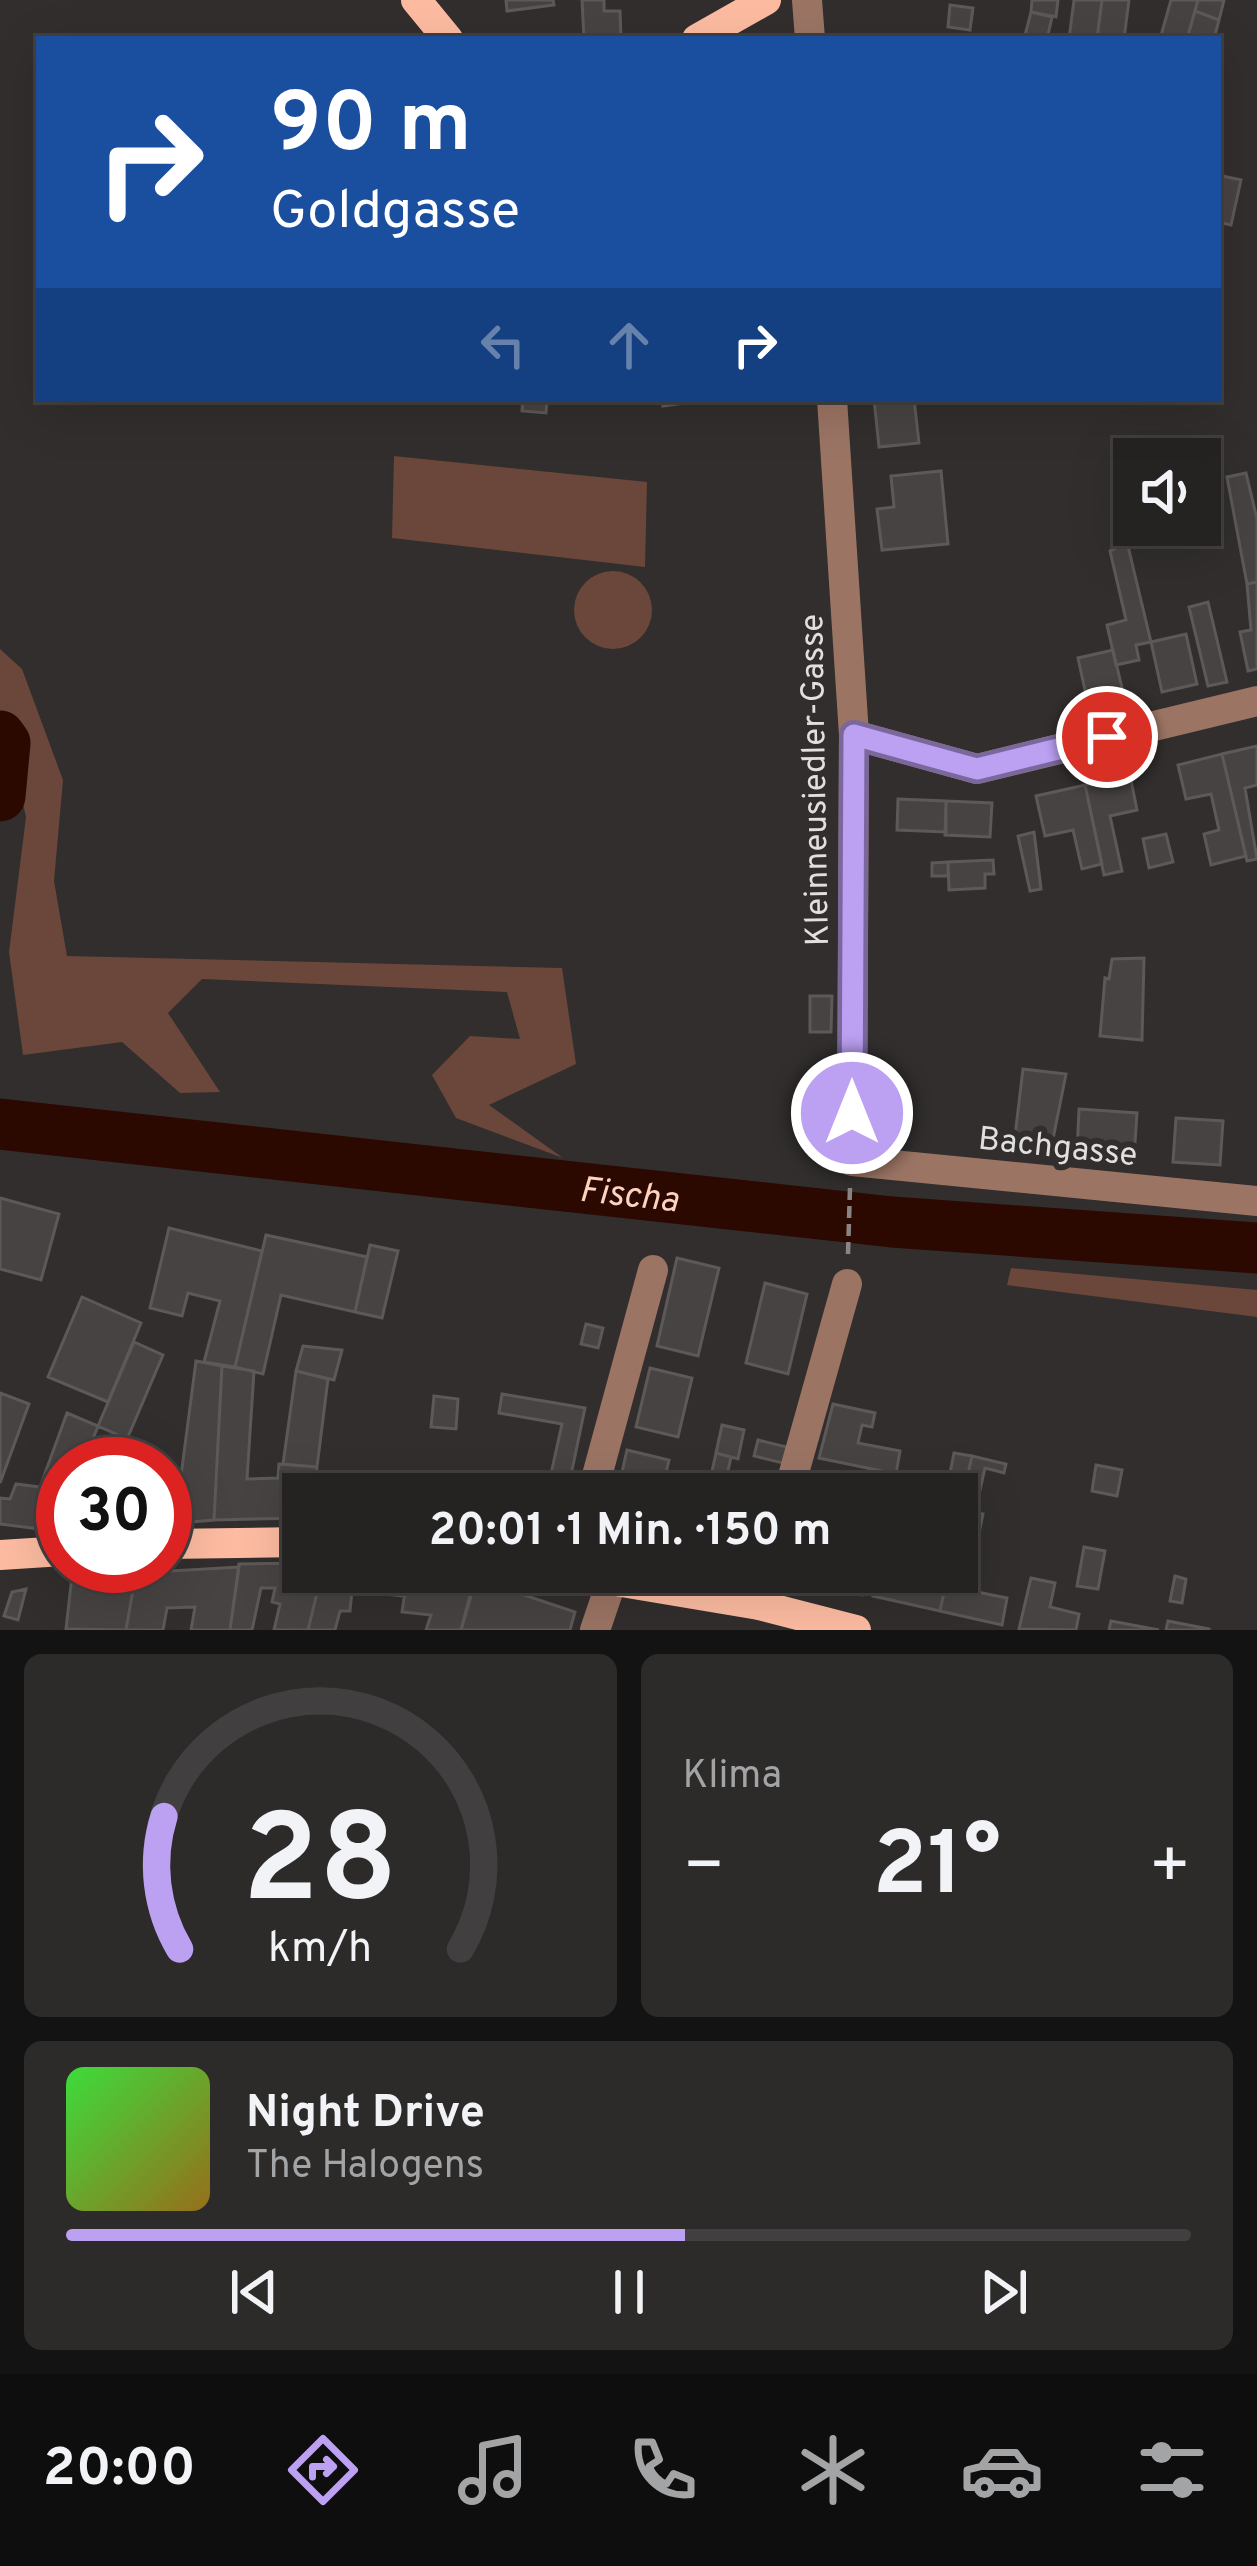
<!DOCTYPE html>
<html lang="de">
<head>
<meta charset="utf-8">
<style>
  :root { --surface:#252222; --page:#2d2a2a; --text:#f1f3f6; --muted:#a3a4a5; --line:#423f40; --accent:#bca0f2 }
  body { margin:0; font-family:Overpass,sans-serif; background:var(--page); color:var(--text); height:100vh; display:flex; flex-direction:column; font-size:45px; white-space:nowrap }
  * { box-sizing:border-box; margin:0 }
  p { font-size:39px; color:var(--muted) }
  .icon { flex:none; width:66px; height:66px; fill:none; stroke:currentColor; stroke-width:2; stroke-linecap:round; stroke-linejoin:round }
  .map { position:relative; height:1630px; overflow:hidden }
  .panel { display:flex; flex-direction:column; gap:24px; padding:24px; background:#141313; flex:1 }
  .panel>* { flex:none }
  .hud { position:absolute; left:36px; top:36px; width:1185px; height:366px; border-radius:0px; box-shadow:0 12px 48px #0002,0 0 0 3px var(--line); background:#1a4fa0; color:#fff; overflow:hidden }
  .controls { position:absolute; left:1113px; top:438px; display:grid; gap:24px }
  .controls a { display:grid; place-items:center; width:108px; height:108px; border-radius:0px; background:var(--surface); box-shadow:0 12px 48px #0002,0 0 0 3px var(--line); font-size:60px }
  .speed { position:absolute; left:36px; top:1437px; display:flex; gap:24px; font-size:60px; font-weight:700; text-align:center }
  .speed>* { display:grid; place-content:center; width:156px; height:156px; border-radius:50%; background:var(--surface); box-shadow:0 12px 48px #0002,0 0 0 3px var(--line); line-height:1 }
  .speed .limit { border:18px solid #d22; background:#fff; color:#111 }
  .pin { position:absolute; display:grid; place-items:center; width:102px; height:102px; color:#fff; margin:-51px; border:6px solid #fff; border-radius:50%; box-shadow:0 3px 12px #0007 }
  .me { position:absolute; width:132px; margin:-66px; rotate:0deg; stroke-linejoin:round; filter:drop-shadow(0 0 9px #0008) }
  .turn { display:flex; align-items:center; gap:42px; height:252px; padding:0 36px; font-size:54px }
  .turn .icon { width:156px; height:156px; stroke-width:2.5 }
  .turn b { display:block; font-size:84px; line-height:102px }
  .lanes { display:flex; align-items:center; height:114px; padding:0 36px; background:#0003; justify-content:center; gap:60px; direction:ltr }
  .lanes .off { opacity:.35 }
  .big { font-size:90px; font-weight:700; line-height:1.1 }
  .panel .widget { flex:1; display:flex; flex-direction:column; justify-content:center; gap:18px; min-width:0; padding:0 42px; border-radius:18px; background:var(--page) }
  .panel .dial { align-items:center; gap:0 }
  .dial svg { height:312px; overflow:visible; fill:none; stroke:var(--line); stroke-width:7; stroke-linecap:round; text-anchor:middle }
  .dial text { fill:var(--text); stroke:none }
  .song { display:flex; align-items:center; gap:36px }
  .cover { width:144px; height:144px; border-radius:18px; background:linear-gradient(135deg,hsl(120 70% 55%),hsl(40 70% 35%)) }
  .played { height:12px; border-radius:6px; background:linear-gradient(90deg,var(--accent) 55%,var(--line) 55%) }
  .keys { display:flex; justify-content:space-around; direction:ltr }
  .heat { display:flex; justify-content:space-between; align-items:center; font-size:66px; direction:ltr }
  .panel .tiles { flex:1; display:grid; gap:24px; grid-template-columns:1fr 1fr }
  .widget:last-child { grid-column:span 2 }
  .trip { position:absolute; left:282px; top:1473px; width:696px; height:120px; border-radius:0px; background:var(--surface); box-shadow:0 12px 48px #0002,0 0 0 3px var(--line); font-weight:700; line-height:120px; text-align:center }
  .tabs { display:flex; height:192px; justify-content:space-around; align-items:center; background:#0f0e0e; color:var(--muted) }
  .tabs .icon { width:84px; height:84px }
  .tabs .current { color:var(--accent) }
  .tabs b { font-size:54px; color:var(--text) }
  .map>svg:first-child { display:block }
</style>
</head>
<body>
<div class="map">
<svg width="1257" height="1630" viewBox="0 0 1257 1630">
  <rect width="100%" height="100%" fill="#312e2d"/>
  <path fill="#6a473a" d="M394 456 647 482 645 567 392 538Z
    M574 610a39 39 0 1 1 78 0a39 39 0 1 1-78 0Z
    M0 649 22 669 63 780 54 881 67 956 562 968 576 1064 489 1105 563 1158 456 1118 432 1075 470 1036 520 1039 507 992 202 979 168 1013 220 1092 180 1093 122 1042 23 1055 9 952 26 817 4 719 0 720Z
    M1011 1268 1257 1290V1317L1007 1285Z"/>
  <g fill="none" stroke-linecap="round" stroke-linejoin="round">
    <g stroke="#2c0900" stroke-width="51">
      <path d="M0 736 5 743 0 796"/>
      <path id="s1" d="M0 1124 892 1222 1257 1248"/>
    </g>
  </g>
  <path fill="#474342" stroke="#5d5958" stroke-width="3" d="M506 0H553L554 5 507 11Z
    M582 0H604V11H620L621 39H584Z
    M1058 0 1056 17 1031 12 1032 0Z
    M1074 0H1102L1097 39H1069Z
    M1102 0H1129L1124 39H1097Z
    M1171 0H1198L1187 39H1160Z
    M1198 0H1224L1219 20 1195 11Z
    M950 5 973 8 970 30 948 27Z
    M1195 11 1219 20 1214 39H1187Z
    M1031 12 1052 17 1047 39H1024Z
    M1218 175 1241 180 1231 225 1218 222Z
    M523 399H547L546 413 522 411Z
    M663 399H713L663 406Z
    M874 399H914L919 443 879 447Z
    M941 471 948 544 882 550 877 509 894 507 891 476Z
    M1246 473 1257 519V582L1247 584 1227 477Z
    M1127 542 1151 642 1136 645 1139 660 1116 665 1107 625 1126 620 1110 551Z
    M1257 582V669L1248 671 1240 632 1251 630 1247 584Z
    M1208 602 1227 682 1208 686 1189 607Z
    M1186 634 1197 684 1162 692 1151 642Z
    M1113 650 1124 696 1088 704 1078 658Z
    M1257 746V785L1245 788 1257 859 1247 861 1222 754Z
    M1222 754 1246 856 1211 865 1204 834 1219 830 1211 794 1186 799 1178 765Z
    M1130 775 1137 810 1110 816 1122 871 1104 875 1085 785Z
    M1085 785 1102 864 1082 869 1073 830 1045 836 1036 796Z
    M898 799 946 801V832L897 830Z
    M946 801 992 803 990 837 945 835Z
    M1034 832 1041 889 1030 891 1018 836Z
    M1166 834 1173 862 1149 868 1143 839Z
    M993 860 994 874H985V888L949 890 948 862Z
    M948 862V876H932V863Z
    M1144 958 1142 1040 1100 1036 1105 978 1109 979 1112 959Z
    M810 996H832L831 1032H810Z
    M1023 1069 1066 1074 1051 1149 1014 1144Z
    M1079 1109 1137 1113 1134 1158 1077 1154Z
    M1176 1118 1223 1121 1220 1165 1173 1162Z
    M0 1198 59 1214 41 1280 0 1269Z
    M169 1228 262 1251 235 1367 204 1362 220 1301 188 1293 182 1316 150 1308Z
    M266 1235 367 1257 355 1312 281 1295 263 1374 235 1367Z
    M370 1245 398 1251 382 1318 355 1312Z
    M677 1258 719 1268 698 1356 657 1346Z
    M765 1283 807 1294 788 1374 746 1363Z
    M82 1297 141 1323 108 1402 48 1377Z
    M586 1324 603 1328 598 1348 581 1344Z
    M134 1342 163 1355 127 1439 98 1426Z
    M303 1346 342 1350 334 1380 296 1371Z
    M196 1361 222 1366 214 1520 165 1524V1477L181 1476Z
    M222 1366 254 1371 247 1479 278 1478 279 1464 317 1467 315 1494H303V1518L214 1520Z
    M650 1368 692 1378 678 1437 636 1427Z
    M296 1371 328 1379 317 1467 283 1464Z
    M0 1393 29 1404 0 1483Z
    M502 1394 585 1408 567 1494 547 1492 562 1424 499 1413Z
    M434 1396 458 1399 456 1429 431 1427Z
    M833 1404 875 1413 872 1427 862 1425 858 1443 900 1451 896 1474 819 1458Z
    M67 1413 98 1426 83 1464H63V1514L56 1531 0 1524V1498L10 1499 16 1484 40 1487Z
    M722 1425 744 1430 738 1459 716 1453Z
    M758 1440 787 1447 783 1463 754 1456Z
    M627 1450 669 1460 661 1494H617Z
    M716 1453 731 1457 723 1494H707Z
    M954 1453 972 1456 965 1487 948 1483Z
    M972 1456 1006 1464 1004 1473 985 1468 980 1490 965 1487Z
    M1096 1465 1122 1470 1117 1496 1092 1491Z
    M316 1472 467 1485 468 1472 482 1473 481 1487 550 1494H315Z
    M962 1510 983 1514 967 1590 1007 1598 1002 1625 940 1611 948 1572H957Z
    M1084 1547 1105 1551 1098 1589 1077 1586Z
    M303 1563V1572H322L308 1630H274L280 1604 272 1602 275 1588H261L252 1630H230L239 1564Z
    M239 1567 230 1630H191L195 1607 167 1608 163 1630H126L136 1573Z
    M322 1572H408L405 1596 352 1591 350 1611H340L335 1630H308Z
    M408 1572 475 1576 461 1630H426L431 1615 402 1612Z
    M775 1572H858L866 1574 862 1595 774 1576Z
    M136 1573 126 1630 66 1629 72 1576Z
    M878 1573 945 1588 940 1611 873 1596Z
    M1175 1576 1186 1579 1182 1603 1170 1601Z
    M1031 1578 1055 1583 1050 1607 1079 1614 1076 1630 1019 1629Z
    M476 1579 575 1612 570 1630H461Z
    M26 1589 18 1620 4 1616 12 1592Z
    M1111 1621 1159 1630H1109Z
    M1168 1621 1209 1629V1630H1166Z"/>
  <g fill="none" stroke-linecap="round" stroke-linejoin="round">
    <path stroke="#888584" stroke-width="4.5" stroke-dasharray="12 6" stroke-linecap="butt" d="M848 1254 850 1187"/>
    <path stroke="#9b7464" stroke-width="30" d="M807 0 810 39
      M832 399 854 735 852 1161 1257 1201
      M854 735 977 769 1257 701
      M592 1494 653 1270
      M788 1494 847 1284
      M759 1605 768 1572
      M595 1630 612 1580"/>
    <path stroke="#fdbca2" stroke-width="30" d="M416 0 448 39
      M697 39 766 0
      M165 1544 303 1542
      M0 1555 63 1551
      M562 1572 759 1605 856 1630"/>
  </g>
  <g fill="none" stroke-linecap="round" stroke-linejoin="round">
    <g stroke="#7a689d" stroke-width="30">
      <path id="route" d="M852 1113 854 735 977 769 1107 737"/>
    </g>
    <use href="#route" stroke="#bca0f2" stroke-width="21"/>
  </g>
  <g text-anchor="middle" stroke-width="12" stroke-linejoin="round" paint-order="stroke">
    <g font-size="33" fill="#e2e0df" stroke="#312e2d">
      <text transform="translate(813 780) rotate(-91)" y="12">Kleinneusiedler-Gasse</text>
      <text transform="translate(1058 1145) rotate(6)" y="12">Bachgasse</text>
    </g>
    <g font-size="36" font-style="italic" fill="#fed2c0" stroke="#312e2d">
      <text dy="13" stroke="none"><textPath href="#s1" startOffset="633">Fischa</textPath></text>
    </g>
  </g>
</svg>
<div class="controls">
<a><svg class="icon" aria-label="sound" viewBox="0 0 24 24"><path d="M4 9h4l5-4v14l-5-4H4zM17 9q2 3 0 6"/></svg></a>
</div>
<div class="speed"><div class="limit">30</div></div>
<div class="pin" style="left:1107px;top:737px;background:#d93025"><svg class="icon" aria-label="arrive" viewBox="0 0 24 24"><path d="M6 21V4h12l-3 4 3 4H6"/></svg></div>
<svg class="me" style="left:852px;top:1113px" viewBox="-20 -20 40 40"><circle r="17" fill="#bca0f2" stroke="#fff" stroke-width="3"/><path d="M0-11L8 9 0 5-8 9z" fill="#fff"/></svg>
<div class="trip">20:01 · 1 Min. · 150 m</div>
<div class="hud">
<div class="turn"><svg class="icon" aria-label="right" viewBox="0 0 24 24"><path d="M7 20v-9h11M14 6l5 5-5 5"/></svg><div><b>90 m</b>Goldgasse</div></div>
<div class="lanes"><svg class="icon off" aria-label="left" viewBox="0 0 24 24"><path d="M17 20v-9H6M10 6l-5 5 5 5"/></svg><svg class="icon off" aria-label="ahead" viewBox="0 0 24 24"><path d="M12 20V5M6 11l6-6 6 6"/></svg><svg class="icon" aria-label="right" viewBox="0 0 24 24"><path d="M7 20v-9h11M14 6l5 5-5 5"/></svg></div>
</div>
</div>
<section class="panel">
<div class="tiles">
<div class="widget dial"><svg viewBox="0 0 100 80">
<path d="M14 69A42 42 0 1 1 86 69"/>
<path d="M14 69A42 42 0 0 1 10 35" stroke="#bca0f2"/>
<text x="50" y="56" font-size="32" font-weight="700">28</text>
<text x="50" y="72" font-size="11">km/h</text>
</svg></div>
<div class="widget"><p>Klima</p>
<div class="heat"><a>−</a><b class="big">21°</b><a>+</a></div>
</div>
<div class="widget">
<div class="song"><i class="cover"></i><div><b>Night Drive</b><p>The Halogens</p></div></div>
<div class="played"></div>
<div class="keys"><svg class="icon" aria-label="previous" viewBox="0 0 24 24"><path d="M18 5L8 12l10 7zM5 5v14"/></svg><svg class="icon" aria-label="pause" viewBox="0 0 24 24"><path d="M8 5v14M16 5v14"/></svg><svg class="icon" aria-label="next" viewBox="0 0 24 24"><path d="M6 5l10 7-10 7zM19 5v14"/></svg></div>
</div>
</div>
</section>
<nav class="tabs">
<b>20:00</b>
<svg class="icon current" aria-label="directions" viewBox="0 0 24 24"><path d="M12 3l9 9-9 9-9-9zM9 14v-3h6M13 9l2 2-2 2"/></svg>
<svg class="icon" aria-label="music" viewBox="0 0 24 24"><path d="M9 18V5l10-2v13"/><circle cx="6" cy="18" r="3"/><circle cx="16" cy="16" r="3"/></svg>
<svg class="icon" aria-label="phone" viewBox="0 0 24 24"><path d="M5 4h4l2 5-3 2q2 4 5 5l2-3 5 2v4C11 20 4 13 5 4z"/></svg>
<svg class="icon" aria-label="climate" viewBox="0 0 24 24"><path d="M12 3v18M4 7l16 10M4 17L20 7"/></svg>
<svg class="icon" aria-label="car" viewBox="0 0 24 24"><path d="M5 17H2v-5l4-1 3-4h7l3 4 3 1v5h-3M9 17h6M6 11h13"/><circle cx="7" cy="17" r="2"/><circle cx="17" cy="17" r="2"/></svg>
<svg class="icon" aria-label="filters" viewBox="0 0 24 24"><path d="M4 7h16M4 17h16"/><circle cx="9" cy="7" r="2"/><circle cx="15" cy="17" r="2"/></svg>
</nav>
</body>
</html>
